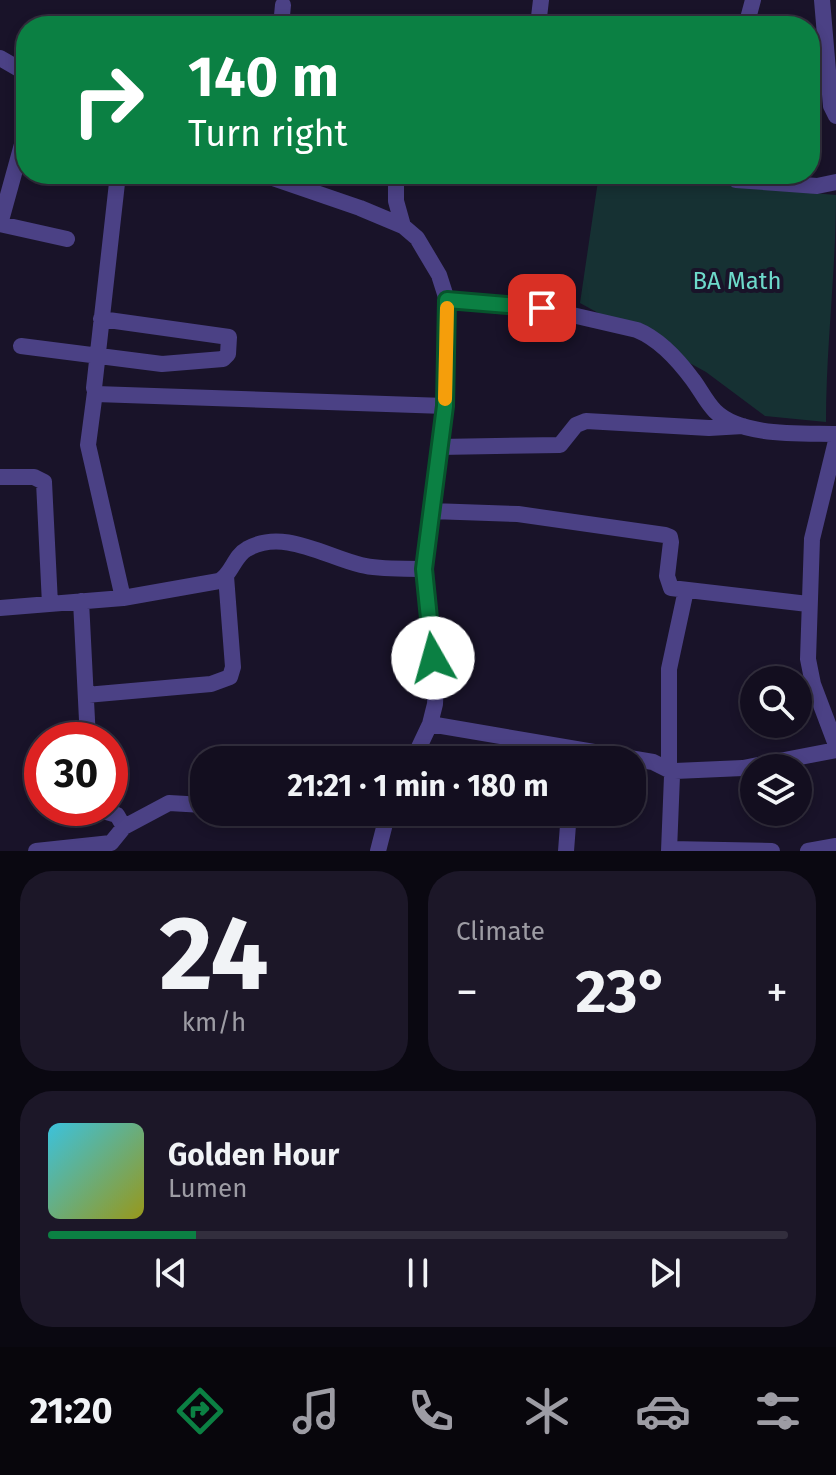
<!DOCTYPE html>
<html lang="en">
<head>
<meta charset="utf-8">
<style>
  :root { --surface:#130e1f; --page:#1c1728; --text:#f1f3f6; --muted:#9d9ca4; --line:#322e3d; --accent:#0b8043 }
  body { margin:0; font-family:"Fira Sans",sans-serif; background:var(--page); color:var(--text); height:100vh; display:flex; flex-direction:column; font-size:30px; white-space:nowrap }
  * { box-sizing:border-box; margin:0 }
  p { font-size:26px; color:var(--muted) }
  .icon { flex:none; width:44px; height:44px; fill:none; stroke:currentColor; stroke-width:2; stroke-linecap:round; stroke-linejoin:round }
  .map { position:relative; height:851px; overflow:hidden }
  .drawer { display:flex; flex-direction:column; gap:20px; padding:20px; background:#0a0811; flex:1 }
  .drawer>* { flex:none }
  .banner { position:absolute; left:16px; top:16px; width:804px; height:168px; border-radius:32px; box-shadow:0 4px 12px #0003,0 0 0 2px var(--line); background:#0b8043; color:#fff; overflow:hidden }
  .controls { position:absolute; left:740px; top:666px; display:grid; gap:16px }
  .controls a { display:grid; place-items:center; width:72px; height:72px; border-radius:50%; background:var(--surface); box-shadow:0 4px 12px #0003,0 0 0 2px var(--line); font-size:40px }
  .speed { position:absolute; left:24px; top:722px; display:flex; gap:16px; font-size:40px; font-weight:700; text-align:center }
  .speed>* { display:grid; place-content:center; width:104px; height:104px; border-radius:50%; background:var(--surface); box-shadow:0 4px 12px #0003,0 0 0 2px var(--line); line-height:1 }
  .speed .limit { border:12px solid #d22; background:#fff; color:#111 }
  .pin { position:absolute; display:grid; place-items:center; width:68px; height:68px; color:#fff; margin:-34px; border-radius:16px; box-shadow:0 4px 12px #0006 }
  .me { position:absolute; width:88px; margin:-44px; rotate:353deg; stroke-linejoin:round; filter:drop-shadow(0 0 6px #0008) }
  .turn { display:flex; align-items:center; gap:28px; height:168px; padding:0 40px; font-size:36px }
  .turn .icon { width:104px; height:104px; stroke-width:2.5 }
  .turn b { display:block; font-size:56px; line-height:68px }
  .big { font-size:60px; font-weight:700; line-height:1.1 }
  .drawer .tile { flex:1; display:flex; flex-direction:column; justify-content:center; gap:12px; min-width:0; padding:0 28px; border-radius:32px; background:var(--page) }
  .drawer .dial { align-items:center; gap:0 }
  .dial b { font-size:104px; line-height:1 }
  .song { display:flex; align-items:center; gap:24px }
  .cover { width:96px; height:96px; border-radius:12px; background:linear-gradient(135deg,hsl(190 70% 55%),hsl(60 70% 35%)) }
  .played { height:8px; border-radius:4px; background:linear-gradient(90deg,var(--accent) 20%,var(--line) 20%) }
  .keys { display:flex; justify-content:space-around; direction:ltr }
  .heat { display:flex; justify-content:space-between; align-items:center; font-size:44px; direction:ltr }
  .drawer .tiles { flex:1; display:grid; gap:20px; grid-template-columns:1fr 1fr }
  .tile:last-child { grid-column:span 2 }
  .trip { position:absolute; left:190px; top:746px; width:456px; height:80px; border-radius:32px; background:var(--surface); box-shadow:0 4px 12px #0003,0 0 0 2px var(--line); font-weight:700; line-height:80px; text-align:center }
  .menu { display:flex; height:128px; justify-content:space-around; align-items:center; background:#08060c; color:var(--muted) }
  .menu .icon { width:56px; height:56px }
  .menu .on { color:var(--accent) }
  .menu b { font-size:36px; color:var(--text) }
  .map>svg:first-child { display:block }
</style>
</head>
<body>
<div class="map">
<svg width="836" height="851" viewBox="0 0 836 851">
  <rect width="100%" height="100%" fill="#191329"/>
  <path fill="#163133" d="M599 174 836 195C836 271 826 346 826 422L765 416 706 372 580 303Z"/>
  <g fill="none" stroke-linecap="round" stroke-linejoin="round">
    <path stroke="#4b4185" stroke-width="16" d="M822 0 831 106 836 116
      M281 26 283 5
      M535 26 539 17 541 0
      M746 26 753 0
      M0 58 26 73
      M118 174 94 388 96 394 445 406
      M261 174 360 208 403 226 417 238 439 275 447 300 445 406 424 569 436 682 435 704 430 724 413 760
      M396 174V201L403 226
      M736 180 817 186 836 182
      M0 224 26 130
      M0 224 67 239
      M447 300 542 308 637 330C659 339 679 361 693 380 700 389 706 402 715 411 741 437 801 433 836 434
      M21 346 162 364 223 359 228 354 229 337 101 319
      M95 392 88 445 123 598
      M836 441 812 539 808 659 813 684 836 745
      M439 447 560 445 576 425 586 421 709 428 743 426
      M0 477H34L44 482 50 604
      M431 511 518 514 665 535 670 537 671 542 667 576 671 588 808 604
      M81 601 88 740
      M0 608 123 598 219 581C232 574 234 556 247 549 283 528 326 557 361 565 381 570 403 568 424 569
      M86 695 211 684 230 677 233 667 226 576
      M430 724 653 762 673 772
      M669 770V669L686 590
      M93 808 117 815 124 827
      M670 849 772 851
      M36 851 111 843 124 827 169 803 204 805
      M378 851 388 812
      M566 851 569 812
      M669 851 672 776 675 771 743 768 836 750
      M808 851 836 846"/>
  </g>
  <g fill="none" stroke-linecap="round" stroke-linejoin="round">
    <g stroke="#07532c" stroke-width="20">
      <path id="route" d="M433 658 424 569 445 406 447 300 542 308"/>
    </g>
    <use href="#route" stroke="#0b8043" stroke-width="14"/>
    <path stroke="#f59e0b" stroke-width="14" d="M445 399 447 308"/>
  </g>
  <g text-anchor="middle" stroke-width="8" stroke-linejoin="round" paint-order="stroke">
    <g font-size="24" fill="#6dd9ca" stroke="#191329">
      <text x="737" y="289">BA Math</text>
    </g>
  </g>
</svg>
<div class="controls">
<a><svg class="icon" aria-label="search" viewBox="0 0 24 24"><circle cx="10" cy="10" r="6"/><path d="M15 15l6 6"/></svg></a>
<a><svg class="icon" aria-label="layers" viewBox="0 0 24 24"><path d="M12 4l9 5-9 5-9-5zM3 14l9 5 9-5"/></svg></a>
</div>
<div class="speed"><div class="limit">30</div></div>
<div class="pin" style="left:542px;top:308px;background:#d93025"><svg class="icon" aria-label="arrive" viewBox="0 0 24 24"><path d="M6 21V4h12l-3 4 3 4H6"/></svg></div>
<svg class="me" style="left:433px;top:658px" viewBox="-20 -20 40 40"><circle r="19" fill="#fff"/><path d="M0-13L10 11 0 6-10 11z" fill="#0b8043"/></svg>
<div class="trip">21:21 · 1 min · 180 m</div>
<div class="banner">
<div class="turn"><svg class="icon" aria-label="right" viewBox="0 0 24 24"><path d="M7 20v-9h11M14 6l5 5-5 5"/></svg><div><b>140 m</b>Turn right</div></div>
</div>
</div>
<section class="drawer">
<div class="tiles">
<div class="tile dial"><b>24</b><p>km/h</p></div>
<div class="tile"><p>Climate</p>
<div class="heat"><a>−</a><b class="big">23°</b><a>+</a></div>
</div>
<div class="tile">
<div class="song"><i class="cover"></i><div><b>Golden Hour</b><p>Lumen</p></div></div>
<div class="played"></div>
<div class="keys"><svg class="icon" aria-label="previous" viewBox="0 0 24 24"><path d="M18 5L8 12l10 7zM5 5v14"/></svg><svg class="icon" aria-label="pause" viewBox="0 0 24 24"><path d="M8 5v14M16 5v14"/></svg><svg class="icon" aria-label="next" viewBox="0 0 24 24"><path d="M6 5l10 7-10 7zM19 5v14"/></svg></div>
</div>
</div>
</section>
<nav class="menu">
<b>21:20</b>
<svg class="icon on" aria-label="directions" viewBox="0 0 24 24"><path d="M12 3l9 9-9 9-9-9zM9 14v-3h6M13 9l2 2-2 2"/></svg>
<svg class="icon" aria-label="music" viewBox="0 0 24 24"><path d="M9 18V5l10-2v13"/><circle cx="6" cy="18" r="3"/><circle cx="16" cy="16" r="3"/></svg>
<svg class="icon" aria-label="phone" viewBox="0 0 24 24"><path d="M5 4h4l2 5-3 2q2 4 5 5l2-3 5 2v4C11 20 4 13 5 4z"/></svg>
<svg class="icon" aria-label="climate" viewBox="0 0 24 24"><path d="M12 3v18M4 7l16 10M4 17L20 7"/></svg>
<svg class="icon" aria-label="car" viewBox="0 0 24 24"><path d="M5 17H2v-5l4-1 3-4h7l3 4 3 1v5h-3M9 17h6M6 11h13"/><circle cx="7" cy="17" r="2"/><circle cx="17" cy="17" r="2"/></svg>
<svg class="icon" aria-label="filters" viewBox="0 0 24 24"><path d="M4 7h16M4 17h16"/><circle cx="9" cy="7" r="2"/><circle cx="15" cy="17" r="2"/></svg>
</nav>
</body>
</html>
